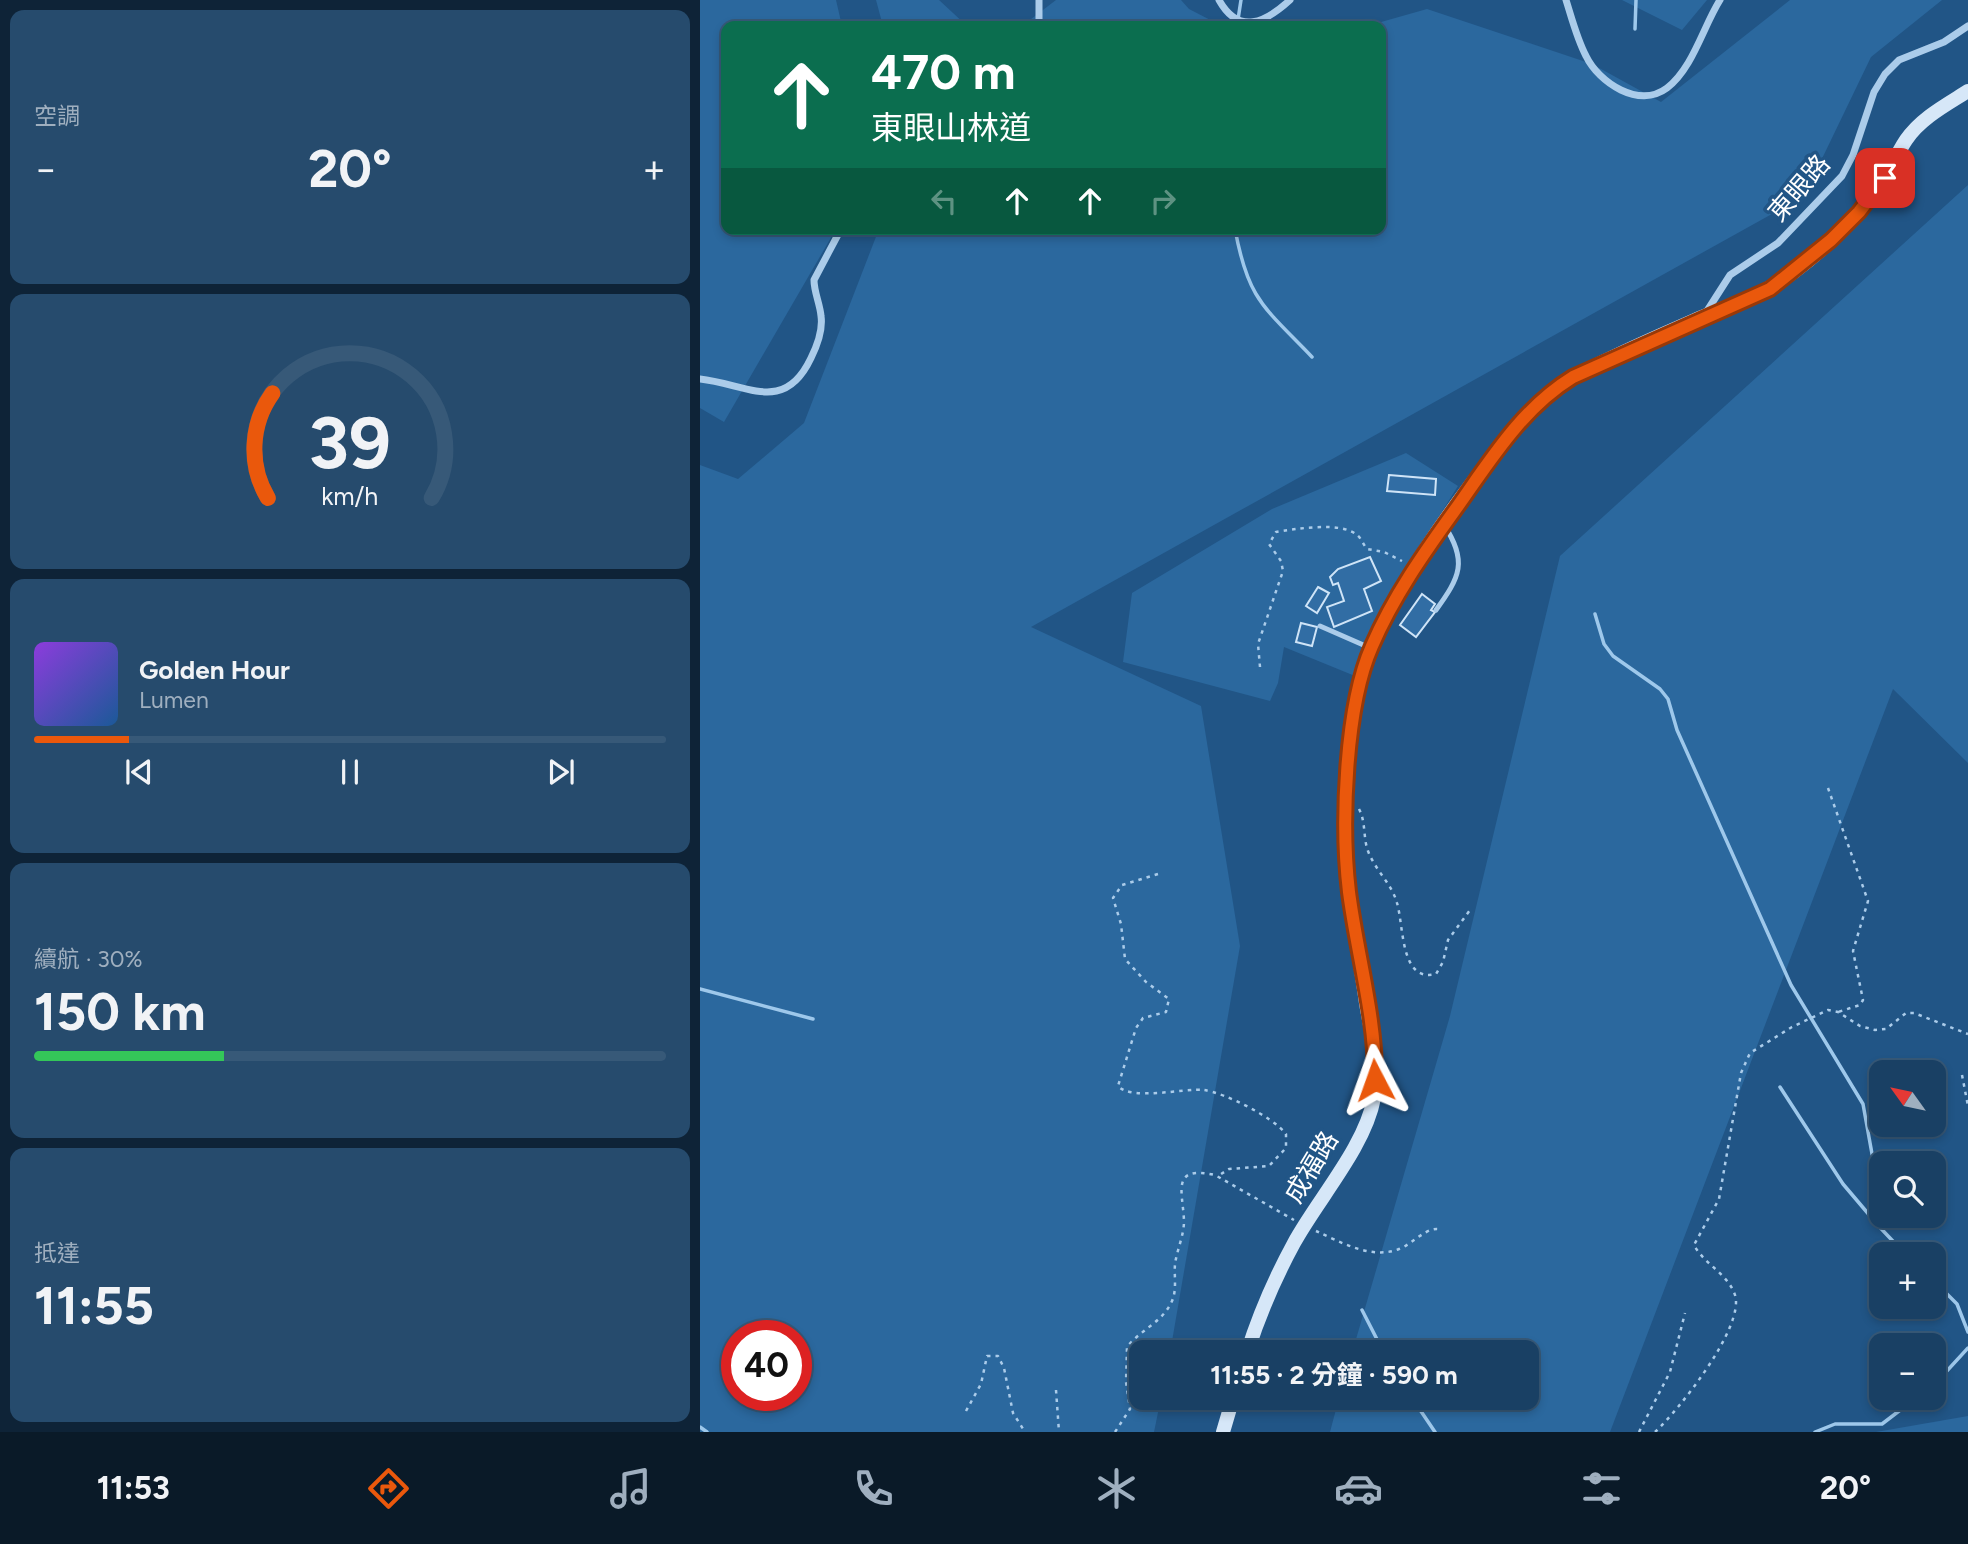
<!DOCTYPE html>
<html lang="zh-TW">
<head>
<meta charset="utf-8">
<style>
  :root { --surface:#194064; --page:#264b6d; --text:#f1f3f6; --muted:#9fafbf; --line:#375978; --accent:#ea580c }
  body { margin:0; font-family:Figtree,"Noto Sans TC",sans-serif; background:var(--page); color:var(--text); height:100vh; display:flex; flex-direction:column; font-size:26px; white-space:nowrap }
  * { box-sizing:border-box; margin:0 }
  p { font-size:23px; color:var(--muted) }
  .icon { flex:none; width:38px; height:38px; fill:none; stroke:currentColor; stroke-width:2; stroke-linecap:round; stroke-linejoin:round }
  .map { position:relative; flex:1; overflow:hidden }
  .sheet { display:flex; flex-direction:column; gap:10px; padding:10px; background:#0e2337; width:700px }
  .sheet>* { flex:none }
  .hud { position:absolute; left:21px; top:21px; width:665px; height:214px; border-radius:14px; box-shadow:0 4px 10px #0003,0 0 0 2px var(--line); background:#0b6e4f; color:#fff; overflow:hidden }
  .needle { width:46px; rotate:303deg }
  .tools { position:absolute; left:1169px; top:1060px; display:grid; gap:14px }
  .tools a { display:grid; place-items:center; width:77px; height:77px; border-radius:14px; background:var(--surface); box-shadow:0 4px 10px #0003,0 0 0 2px var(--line); font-size:35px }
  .speed { position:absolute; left:21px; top:1320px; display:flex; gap:14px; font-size:35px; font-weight:700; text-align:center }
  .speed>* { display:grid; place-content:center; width:91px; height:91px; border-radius:50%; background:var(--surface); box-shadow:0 4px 10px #0003,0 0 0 2px var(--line); line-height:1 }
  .speed .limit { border:10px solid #d22; background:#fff; color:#111 }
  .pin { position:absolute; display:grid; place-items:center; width:60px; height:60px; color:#fff; margin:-30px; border-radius:14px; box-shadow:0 4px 10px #0006 }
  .me { position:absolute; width:77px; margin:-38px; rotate:356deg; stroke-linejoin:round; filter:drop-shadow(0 0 5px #0008) }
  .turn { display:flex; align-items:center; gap:24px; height:147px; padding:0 35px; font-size:32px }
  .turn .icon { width:91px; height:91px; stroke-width:2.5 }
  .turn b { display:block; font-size:49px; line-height:60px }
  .lanes { display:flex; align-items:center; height:66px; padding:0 35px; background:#0003; justify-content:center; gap:35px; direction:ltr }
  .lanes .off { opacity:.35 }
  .big { font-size:52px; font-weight:700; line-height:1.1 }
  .sheet .tile { flex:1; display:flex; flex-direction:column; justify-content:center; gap:10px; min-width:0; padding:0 24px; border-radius:14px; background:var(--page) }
  .sheet .dial { align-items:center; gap:0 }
  .dial svg { height:182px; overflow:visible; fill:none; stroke:var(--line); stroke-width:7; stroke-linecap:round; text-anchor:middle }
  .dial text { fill:var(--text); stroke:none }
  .song { display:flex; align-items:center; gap:21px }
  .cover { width:84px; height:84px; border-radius:10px; background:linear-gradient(135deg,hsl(270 70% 55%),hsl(210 70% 35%)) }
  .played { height:7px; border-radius:4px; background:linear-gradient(90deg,var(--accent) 15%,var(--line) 15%) }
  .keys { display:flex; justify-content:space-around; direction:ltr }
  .heat { display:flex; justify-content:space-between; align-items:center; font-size:38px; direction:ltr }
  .charge { height:10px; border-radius:5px; background:linear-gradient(90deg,#34c759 30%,var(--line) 0) }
  .trip { position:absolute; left:429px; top:1340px; width:410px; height:70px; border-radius:14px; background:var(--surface); box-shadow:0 4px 10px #0003,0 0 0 2px var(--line); font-weight:700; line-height:70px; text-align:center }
  .tabs { display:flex; height:112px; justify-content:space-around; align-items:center; background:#0a1a28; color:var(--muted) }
  .tabs .icon { width:49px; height:49px }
  .tabs .current { color:var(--accent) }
  .tabs b { font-size:32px; color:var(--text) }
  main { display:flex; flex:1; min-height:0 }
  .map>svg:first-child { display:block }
</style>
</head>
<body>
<main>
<section class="sheet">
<div class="tile"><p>空調</p>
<div class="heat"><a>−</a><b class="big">20°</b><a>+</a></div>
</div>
<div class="tile dial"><svg viewBox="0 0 100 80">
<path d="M14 69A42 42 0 1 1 86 69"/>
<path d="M14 69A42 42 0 0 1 16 23" stroke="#ea580c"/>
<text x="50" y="56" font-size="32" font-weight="700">39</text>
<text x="50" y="72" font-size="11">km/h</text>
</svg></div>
<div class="tile">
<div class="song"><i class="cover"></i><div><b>Golden Hour</b><p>Lumen</p></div></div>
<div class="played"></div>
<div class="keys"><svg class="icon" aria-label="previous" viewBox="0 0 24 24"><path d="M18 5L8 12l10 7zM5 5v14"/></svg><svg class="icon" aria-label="pause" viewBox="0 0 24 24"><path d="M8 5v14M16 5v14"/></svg><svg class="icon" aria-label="next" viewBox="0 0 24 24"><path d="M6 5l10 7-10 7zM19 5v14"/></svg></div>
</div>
<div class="tile"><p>續航 · 30%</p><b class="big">150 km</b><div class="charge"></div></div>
<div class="tile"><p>抵達</p><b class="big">11:55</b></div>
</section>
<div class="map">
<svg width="1268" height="1432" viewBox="0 0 1268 1432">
  <rect width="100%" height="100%" fill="#215586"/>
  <path fill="#2b689e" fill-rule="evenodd" d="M0 0H136L142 26H26V229H136L24 422 0 408Z
    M176 0H239L267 26H183Z
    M356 0H481L489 9 522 26H322Z
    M922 0H1007L982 30Z
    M1090 0H1242L1171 57 1104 196 331 627 501 706 540 946 470 1353H441V1398H461L454 1432H0V465L38 479 104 423 179 229H681V26H667L727 9 892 64 961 102ZM37 1335H96V1395H37Z
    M1268 185V763L1193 689 910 1432H630L639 1398H826V1353H652L750 1016 860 556Z
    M706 453 758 486 681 608 655 676 584 647 578 683 570 701 423 662 432 593 572 509Z
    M1268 1416V1432H1176Z"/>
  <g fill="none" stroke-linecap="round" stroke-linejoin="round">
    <path stroke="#9ec8eb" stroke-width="3.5" d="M537 26 541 0
      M935 29 936 0
      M535 229C548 300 564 307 612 357
      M895 614 904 644 913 656 960 689 968 699 977 730 1091 985 1163 1104 1176 1176 1172 1219 1206 1255
      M0 989 113 1019
      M1080 1087 1143 1184 1171 1217
      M1234 1281 1257 1304 1268 1332
      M662 1310 684 1353
      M1234 1385 1268 1348
      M712 1398 735 1432
      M0 1427 7 1432
      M1115 1432 1135 1424H1182L1216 1398"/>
  </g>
  <path fill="#316da4" stroke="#cfe4f7" stroke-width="2" d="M689 475 736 479 735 495 687 491Z
    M670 557 681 581 664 589 672 611 634 627 627 607 644 601 638 583 633 585 630 577 638 569Z
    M618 587 629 593 617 613 606 606Z
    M722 594 735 604 731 610 735 612 716 637 700 625Z
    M601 623 617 627 612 646 596 642Z"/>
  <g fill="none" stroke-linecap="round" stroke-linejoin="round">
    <path stroke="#abccea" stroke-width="2.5" stroke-dasharray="3.5 5" stroke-linecap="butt" d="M560 667 558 644 583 571 581 561 569 544 576 532C595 529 641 521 657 535 661 538 663 544 667 549L684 552 702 561
      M1128 788 1168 901 1153 951 1163 1000 1160 1005 1138 1012
      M659 809C666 822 663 838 668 851 675 870 692 884 697 903 704 926 700 983 736 974L743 962 748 940 770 910
      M458 874 422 885 413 898 421 924 425 959 446 982 469 999 466 1012 443 1018 436 1028 418 1086C431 1101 485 1088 504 1090 525 1093 573 1117 586 1134V1148L569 1166 529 1169 518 1176
      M1262 1075 1268 1106
      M616 1231C640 1242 672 1260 699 1249 712 1245 728 1224 742 1230
      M356 1390 359 1432
      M266 1411 281 1384 287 1356H298L304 1368 313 1413 325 1432
      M415 1432 430 1409 426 1382 427 1347C440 1330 463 1322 472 1301 477 1290 474 1276 475 1264 477 1250 484 1235 484 1221 483 1192 470 1165 515 1175L594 1220
      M939 1432 970 1372 985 1313
      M955 1432C978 1411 1045 1327 1035 1295 1028 1274 1004 1264 994 1245L1019 1199 1041 1073 1050 1053 1092 1027 1128 1010 1138 1012 1160 1026 1175 1030 1186 1029 1206 1013H1214L1268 1034"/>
    <path stroke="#abccea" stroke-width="5" d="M736 610C760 577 768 561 744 525
      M620 626 668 647"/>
    <path stroke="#abccea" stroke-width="7" d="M339 0V26
      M519 0C539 36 566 22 590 0
      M866 0C872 19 877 39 886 56 899 83 939 109 967 88 993 68 1003 27 1020 0
      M1005 314 1030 275 1078 243 1142 176 1153 155 1174 92 1185 74 1199 60 1244 42 1268 26
      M0 379C47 384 84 415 111 358 117 346 123 330 121 316 120 304 114 292 114 280L141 229"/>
    <path stroke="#d6e7f8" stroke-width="14" d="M547 1353C559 1315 575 1278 594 1243 618 1199 665 1147 674 1098 680 1067 671 1033 666 1003 656 933 641 861 646 790 650 744 654 693 670 649 694 585 814 410 872 378 913 355 959 336 1002 317 1035 303 1065 294 1094 272 1123 250 1152 223 1174 195 1187 178 1194 158 1206 140 1221 118 1246 105 1268 91
      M523 1432 533 1398"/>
  </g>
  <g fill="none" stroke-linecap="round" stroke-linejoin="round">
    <g stroke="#983908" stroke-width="18">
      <path id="route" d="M675 1080C676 1018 657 954 649 892 641 825 645 707 672 646 693 597 724 553 755 510 790 461 821 409 873 377L1070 289 1131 240 1159 212 1185 178"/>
    </g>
    <use href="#route" stroke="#ea580c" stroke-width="12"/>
  </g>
  <g text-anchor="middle" stroke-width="7" stroke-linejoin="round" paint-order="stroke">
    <g font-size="26" fill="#fff" stroke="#215586">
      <text transform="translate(1099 188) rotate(-49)" y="9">東眼路</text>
      <text transform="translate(611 1167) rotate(-59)" y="9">成福路</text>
    </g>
  </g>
</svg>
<div class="tools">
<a><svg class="needle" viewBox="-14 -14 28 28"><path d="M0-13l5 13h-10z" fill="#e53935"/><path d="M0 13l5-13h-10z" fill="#9fafbf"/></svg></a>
<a><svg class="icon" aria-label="search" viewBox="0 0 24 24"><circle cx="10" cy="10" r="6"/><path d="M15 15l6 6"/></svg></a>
<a>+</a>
<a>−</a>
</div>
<div class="speed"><div class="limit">40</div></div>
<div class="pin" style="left:1185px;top:178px;background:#d93025"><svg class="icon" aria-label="arrive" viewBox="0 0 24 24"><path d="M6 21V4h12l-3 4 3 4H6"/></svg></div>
<svg class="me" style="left:675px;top:1080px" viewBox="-20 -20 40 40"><path d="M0-17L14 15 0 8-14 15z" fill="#ea580c" stroke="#fff" stroke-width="4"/></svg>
<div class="trip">11:55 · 2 分鐘 · 590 m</div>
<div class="hud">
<div class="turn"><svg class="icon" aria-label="ahead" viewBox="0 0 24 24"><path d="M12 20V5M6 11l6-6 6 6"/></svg><div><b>470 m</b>東眼山林道</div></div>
<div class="lanes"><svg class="icon off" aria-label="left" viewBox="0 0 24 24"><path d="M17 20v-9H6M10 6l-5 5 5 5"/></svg><svg class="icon" aria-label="ahead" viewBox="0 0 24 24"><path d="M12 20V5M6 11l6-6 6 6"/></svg><svg class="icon" aria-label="ahead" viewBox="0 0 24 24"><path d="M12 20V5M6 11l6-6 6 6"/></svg><svg class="icon off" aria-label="right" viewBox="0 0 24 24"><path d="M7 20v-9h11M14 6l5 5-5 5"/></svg></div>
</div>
</div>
</main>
<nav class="tabs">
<b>11:53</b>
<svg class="icon current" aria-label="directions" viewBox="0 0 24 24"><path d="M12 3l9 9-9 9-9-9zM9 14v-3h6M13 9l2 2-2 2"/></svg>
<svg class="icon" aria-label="music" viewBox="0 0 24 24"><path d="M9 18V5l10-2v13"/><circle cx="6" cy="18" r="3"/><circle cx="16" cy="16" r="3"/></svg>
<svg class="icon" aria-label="phone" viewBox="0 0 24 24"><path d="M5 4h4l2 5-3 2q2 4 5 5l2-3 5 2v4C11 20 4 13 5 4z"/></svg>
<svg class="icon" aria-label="climate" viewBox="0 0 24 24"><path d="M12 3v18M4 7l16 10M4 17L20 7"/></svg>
<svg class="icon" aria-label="car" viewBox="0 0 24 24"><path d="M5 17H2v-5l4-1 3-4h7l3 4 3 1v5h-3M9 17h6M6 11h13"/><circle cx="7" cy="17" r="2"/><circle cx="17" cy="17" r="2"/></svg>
<svg class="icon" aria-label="filters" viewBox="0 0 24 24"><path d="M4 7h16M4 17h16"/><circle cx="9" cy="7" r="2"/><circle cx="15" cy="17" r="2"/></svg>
<b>20°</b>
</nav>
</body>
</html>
